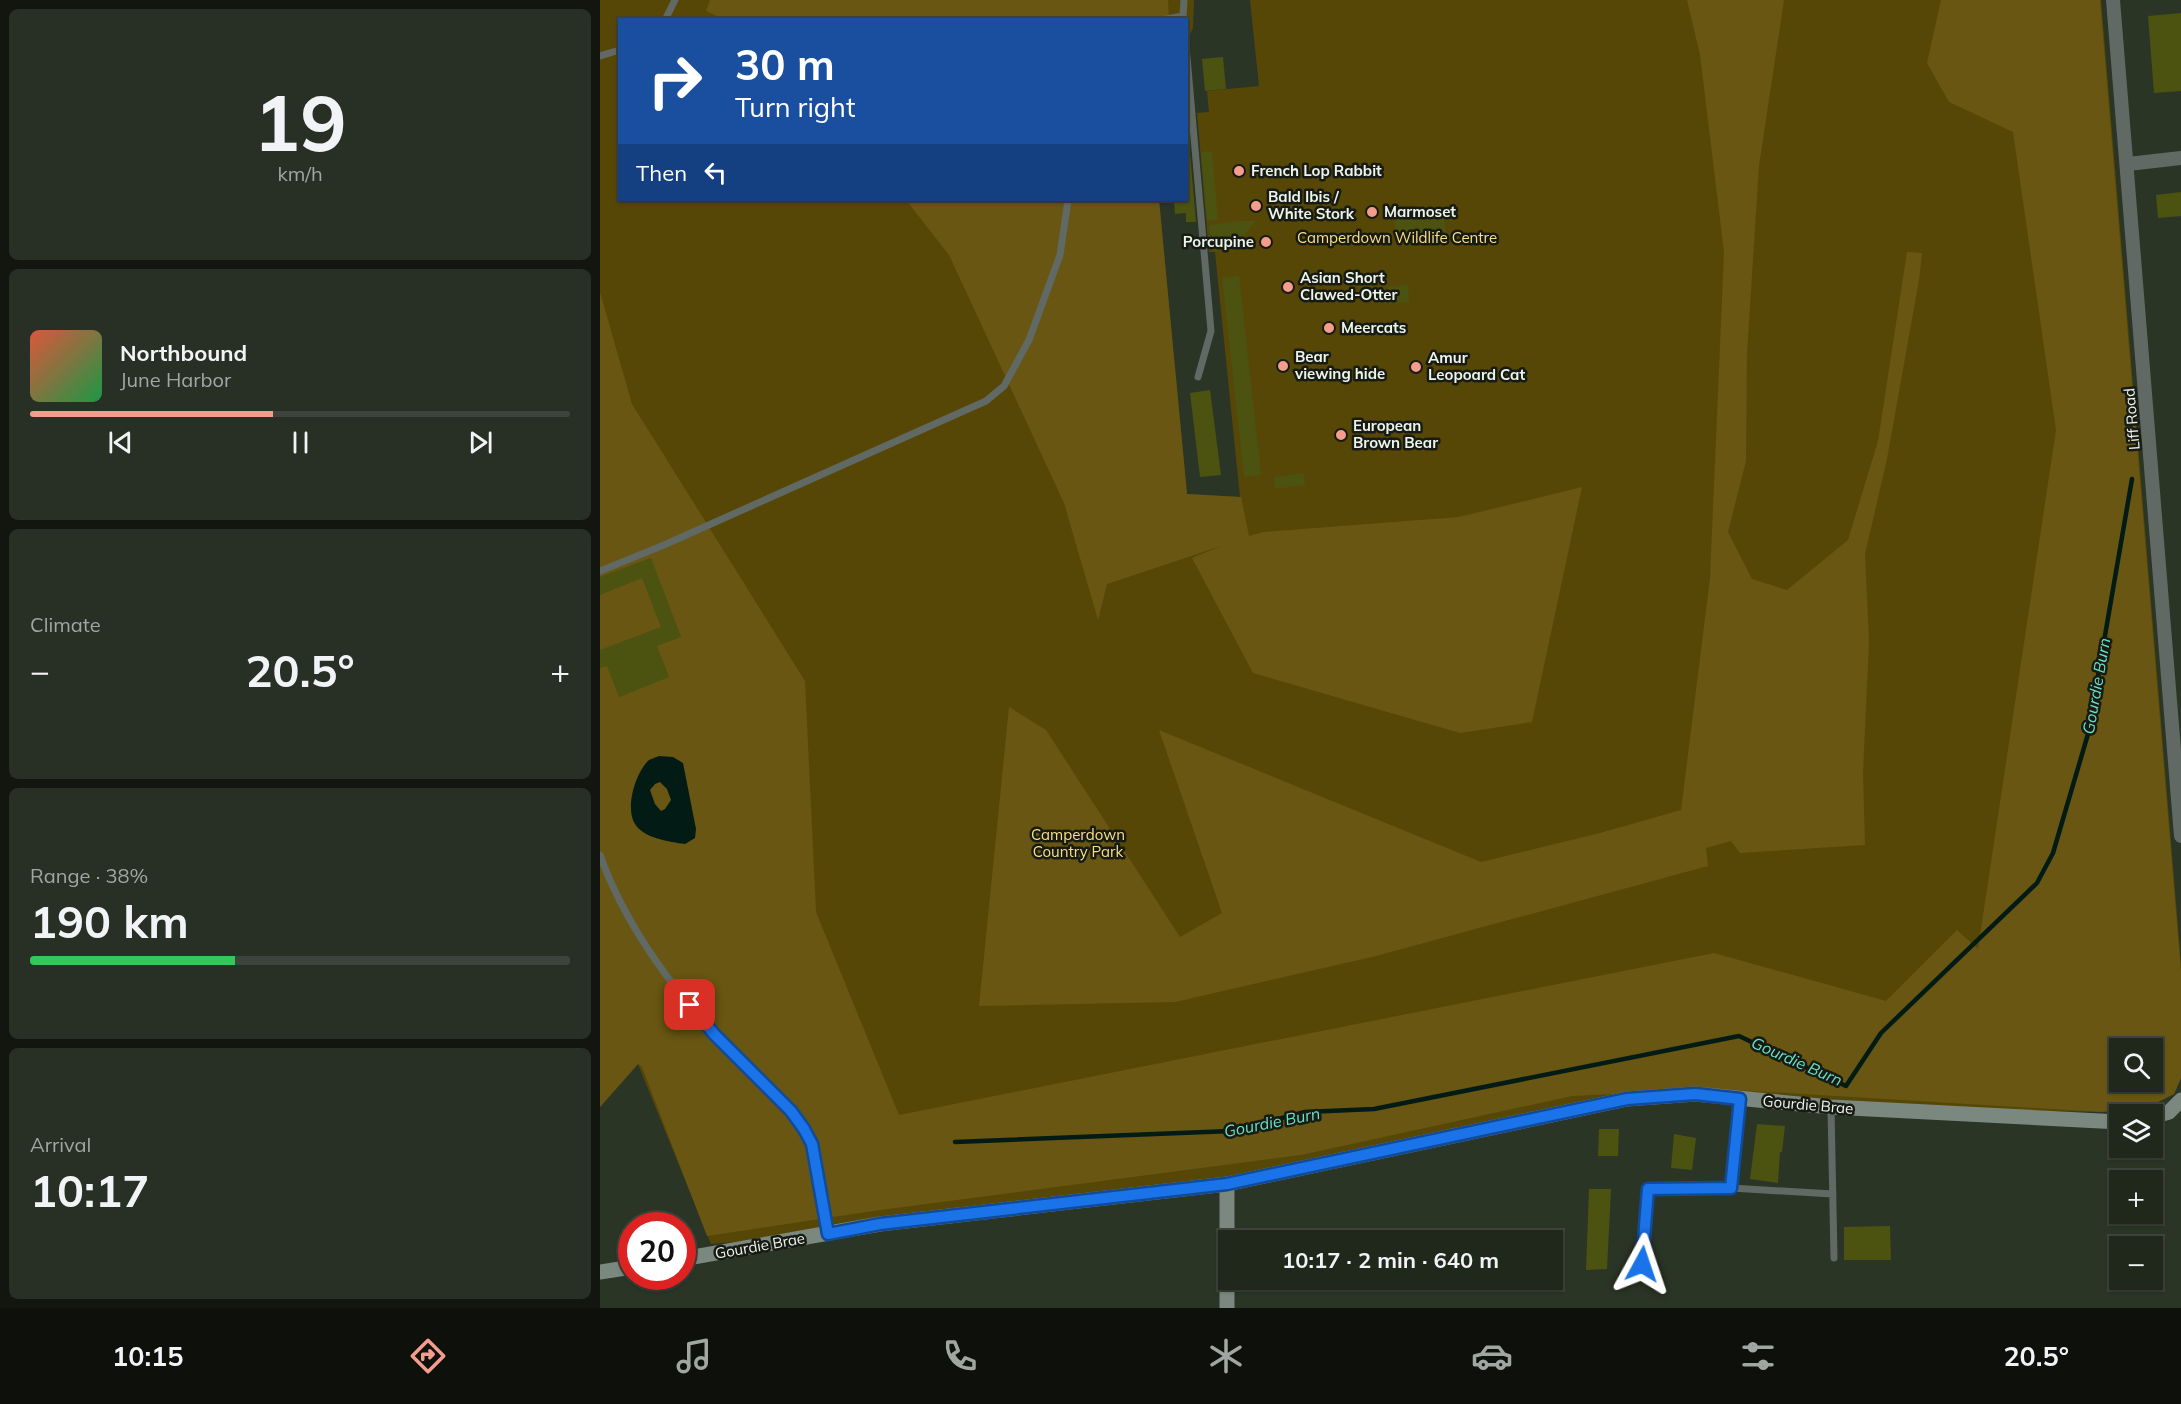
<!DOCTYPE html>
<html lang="en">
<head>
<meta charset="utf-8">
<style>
  :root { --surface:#20281c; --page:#283025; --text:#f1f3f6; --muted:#a2a6a3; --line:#3d443b; --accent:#f49d8c }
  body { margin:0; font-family:Mulish,sans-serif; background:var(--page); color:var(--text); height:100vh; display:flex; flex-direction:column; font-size:22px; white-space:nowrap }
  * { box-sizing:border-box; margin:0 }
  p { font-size:20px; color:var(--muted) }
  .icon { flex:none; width:33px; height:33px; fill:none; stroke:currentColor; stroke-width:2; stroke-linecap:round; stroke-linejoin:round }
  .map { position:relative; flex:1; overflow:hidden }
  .drawer { display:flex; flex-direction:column; gap:9px; padding:9px; background:#12160f; width:600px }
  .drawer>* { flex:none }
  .guide { position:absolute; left:18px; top:18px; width:570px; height:183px; border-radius:0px; box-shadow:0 2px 4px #0004,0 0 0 2px var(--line); background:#1a4fa0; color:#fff; overflow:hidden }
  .buttons { position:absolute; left:1509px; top:1038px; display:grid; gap:12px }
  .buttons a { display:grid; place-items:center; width:54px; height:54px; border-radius:0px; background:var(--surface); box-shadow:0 2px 4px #0004,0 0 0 2px var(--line); font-size:30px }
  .speed { position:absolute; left:18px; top:1212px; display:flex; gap:12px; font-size:30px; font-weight:700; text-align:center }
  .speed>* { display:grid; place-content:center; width:78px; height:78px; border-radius:50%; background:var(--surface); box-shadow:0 2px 4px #0004,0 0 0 2px var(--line); line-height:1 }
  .speed .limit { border:9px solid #d22; background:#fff; color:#111 }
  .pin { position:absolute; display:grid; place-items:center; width:51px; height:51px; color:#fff; margin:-26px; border-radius:12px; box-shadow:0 3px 9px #0006 }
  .me { position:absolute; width:66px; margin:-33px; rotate:5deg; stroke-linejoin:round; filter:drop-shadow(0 0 4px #0008) }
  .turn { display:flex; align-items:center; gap:21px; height:126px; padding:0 18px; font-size:27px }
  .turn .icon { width:78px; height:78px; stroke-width:2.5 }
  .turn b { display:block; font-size:42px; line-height:51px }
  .then { display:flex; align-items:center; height:57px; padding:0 18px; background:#0003; gap:12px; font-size:22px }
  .big { font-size:45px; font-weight:700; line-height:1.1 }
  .drawer .tile { flex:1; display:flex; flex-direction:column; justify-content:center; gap:9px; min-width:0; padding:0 21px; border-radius:9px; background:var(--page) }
  .drawer .dial { align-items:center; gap:0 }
  .dial b { font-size:78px; line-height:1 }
  .song { display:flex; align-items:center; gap:18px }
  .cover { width:72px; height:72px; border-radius:9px; background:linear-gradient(135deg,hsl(10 70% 55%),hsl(140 70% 35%)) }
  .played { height:6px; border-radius:3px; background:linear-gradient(90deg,var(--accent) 45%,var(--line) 45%) }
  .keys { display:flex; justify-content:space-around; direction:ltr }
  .heat { display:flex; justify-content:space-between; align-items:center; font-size:33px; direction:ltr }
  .charge { height:9px; border-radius:4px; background:linear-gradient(90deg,#34c759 38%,var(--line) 0) }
  .trip { position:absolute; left:618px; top:1230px; width:345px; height:60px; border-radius:0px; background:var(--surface); box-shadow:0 2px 4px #0004,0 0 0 2px var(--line); font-weight:700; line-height:60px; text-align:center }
  .tabs { display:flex; height:96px; justify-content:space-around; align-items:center; background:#0d100b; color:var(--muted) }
  .tabs .icon { width:42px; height:42px }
  .tabs .selected { color:var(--accent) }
  .tabs b { font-size:27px; color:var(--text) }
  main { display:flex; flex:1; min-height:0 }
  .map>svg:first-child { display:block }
</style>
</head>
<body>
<main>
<section class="drawer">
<div class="tile dial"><b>19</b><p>km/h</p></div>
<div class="tile">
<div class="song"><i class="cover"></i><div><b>Northbound</b><p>June Harbor</p></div></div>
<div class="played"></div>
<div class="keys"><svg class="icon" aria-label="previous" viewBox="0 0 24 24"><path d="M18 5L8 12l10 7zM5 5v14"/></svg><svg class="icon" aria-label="pause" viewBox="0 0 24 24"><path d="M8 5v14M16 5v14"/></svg><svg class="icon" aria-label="next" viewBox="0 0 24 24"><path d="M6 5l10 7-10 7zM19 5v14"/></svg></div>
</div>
<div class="tile"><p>Climate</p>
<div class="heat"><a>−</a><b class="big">20.5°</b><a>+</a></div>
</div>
<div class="tile"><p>Range · 38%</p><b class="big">190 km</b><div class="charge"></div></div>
<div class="tile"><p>Arrival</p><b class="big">10:17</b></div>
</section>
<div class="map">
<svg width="1581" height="1308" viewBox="0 0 1581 1308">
  <rect width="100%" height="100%" fill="#2b3526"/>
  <path fill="#574707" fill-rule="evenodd" d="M0 0H594L593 28 587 40 586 20H20V200H559L587 494 640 497 615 252H609L597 113 609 112 607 91 659 86 650 0H1501L1581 963V1078L1574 1094 1548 1107 1502 1112 1231 1107 1140 1099H1027L627 1184 228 1234 111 1244 38 1064 0 1107ZM1520 1048H1552V1082H1520Z"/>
  <path fill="#685612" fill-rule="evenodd" d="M110 0H568L569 19 125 20 106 11Z
    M1087 0H1184L1159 166 1147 353 1146 461 1128 532 1152 579 1187 590 1248 540 1278 441 1307 252 1322 253 1319 280 1287 459 1265 554 1269 642 1263 773 1265 845 1140 853 1131 841 1106 848 1108 866 776 956 575 1002 379 1006 409 707 446 730 580 937 622 913 559 730 881 862 1000 833 1081 810 1110 578 1124 252 1100 55Z
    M1341 0H1500L1581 972V1078L1574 1094 1548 1107 1502 1112 1119 1089 972 1096 701 1155 273 1211 107 1236 42 1067 38 1064 0 1107V292L32 404 205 681 216 912 299 1115 1114 953 1286 1001 1357 930 1378 949 1456 430 1413 132 1349 102 1327 63ZM1520 1048H1552V1082H1520Z
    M306 200H559L587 494 641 497 649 536 663 532 859 517 982 487 932 722 860 733 653 673 592 558 621 546 507 584 498 620 464 503 349 255Z"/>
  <path fill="#021b15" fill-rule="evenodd" d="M59 756 73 757 83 763 96 829 95 838 85 844C70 842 43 838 35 824 25 808 35 775 47 762 49 759 55 758 59 756ZM60 782 67 789 71 800 65 809 61 811 55 804 50 790 55 784Z"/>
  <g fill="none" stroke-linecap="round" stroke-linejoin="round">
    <path stroke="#021b15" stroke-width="4.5" d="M355 1142 631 1131 705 1112 774 1109 1139 1036 1246 1086 1281 1033 1437 883 1453 853 1488 734 1532 479"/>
  </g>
  <path fill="#4c5210" d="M1581 13V91L1554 93 1548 16Z
    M623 57 626 89 605 91 602 59Z
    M612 151 618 220 607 221 601 152Z
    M586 153H590L596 222H586V213L575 214 574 200H586Z
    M1581 192V216L1558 218 1556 195Z
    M843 212 847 238 797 245 794 219Z
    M641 221H656L632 249 612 251 609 225Z
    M639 276 661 475 644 477 622 278Z
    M808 285 809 302 789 304 788 287Z
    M675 366a8 8 0 1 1 16 0a8 8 0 1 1-16 0Z
    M610 390 621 475 600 477 590 393Z
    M704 473 705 485 675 489 674 477Z
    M51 558 81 637 57 646 69 677 19 697 7 666 0 668V650L61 627 42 578 0 595V577Z
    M1157 1124 1185 1126 1182 1152H1180L1178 1183 1150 1179Z
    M999 1129H1019L1018 1156H998Z
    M1074 1134 1096 1138 1092 1170 1071 1168Z
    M989 1189H1011L1007 1269 986 1270Z
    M1290 1226 1291 1260H1244V1227Z"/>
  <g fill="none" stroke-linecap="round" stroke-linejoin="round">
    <path stroke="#616964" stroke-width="7" d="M65 20 75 0
      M561 20 583 16 584 0
      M586 46 611 331 598 377
      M0 56 20 50
      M0 571 64 545 386 401 404 386 429 340 460 255 468 200
      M0 855C27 931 79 997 134 1055 156 1078 187 1101 204 1128 220 1154 223 1203 228 1234
      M1231 1107 1234 1258
      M1131 1188 1233 1194
      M1042 1264 1048 1189 1131 1188 1140 1099"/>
    <path stroke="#616964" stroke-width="14" d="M1513 0 1581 836
      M1528 164 1581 158"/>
    <path stroke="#7b887f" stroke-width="15" d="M1552 1117 1569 1112 1581 1100
      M82 1259 280 1224 627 1184 1027 1099 1095 1094 1231 1107 1520 1122
      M0 1272 32 1267
      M627 1308V1184"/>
  </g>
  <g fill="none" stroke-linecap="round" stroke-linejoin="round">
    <g stroke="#114b97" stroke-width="15">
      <path id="route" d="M90 1005 114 1034 191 1111 204 1129 212 1144 228 1234 280 1224 627 1184 1027 1099 1095 1094 1140 1099 1131 1188 1048 1189 1042 1264"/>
    </g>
    <use href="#route" stroke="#1a73e8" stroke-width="10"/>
  </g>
  <g fill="#f49d8c" stroke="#171b14" stroke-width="2">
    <circle cx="639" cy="171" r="6"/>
    <circle cx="656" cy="206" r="6"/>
    <circle cx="772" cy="212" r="6"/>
    <circle cx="666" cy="242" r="6"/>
    <circle cx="688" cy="287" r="6"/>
    <circle cx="729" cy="328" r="6"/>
    <circle cx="683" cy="366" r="6"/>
    <circle cx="816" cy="367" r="6"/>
    <circle cx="741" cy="435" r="6"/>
  </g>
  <g text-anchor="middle" stroke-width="5" stroke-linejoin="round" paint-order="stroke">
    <g font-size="15" font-weight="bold" fill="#edf4ea" stroke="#171b14" text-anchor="start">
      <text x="651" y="176">French Lop Rabbit</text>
      <text x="668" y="202">Bald Ibis /<tspan x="668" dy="17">White Stork</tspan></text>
      <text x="784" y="217">Marmoset</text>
      <text x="654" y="247" text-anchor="end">Porcupine</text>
      <text x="700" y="283">Asian Short<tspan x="700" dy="17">Clawed-Otter</tspan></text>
      <text x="741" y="333">Meercats</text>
      <text x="695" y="362">Bear<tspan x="695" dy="17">viewing hide</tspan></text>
      <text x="828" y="363">Amur<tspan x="828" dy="17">Leopoard Cat</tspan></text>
      <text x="753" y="431">European<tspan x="753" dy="17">Brown Bear</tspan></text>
    </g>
    <g font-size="15" fill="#fadf83" stroke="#171b14">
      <text x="797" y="243">Camperdown Wildlife Centre</text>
      <text x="478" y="840">Camperdown<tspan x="478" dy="17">Country Park</tspan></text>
    </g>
    <g font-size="15" fill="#edf4ea" stroke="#171b14">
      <text transform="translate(1532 419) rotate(-95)" y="5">Liff Road</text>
      <text transform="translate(1208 1105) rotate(5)" y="5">Gourdie Brae</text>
      <text transform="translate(160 1246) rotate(-10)" y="5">Gourdie Brae</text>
    </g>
    <g font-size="16" font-style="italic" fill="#6ae2c7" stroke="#171b14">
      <text transform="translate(1496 686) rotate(-80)" y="6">Gourdie Burn</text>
      <text transform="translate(1197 1061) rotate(24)" y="6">Gourdie Burn</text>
      <text transform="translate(672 1122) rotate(-11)" y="6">Gourdie Burn</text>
    </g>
  </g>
</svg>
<div class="buttons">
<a><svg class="icon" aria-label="search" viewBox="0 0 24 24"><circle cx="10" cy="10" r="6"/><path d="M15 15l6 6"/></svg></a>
<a><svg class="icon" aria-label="layers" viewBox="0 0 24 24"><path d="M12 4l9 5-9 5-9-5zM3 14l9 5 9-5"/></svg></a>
<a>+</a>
<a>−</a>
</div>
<div class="speed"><div class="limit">20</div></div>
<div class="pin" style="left:90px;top:1005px;background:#d93025"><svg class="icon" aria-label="arrive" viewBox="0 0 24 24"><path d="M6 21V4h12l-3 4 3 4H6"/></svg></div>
<svg class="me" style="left:1042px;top:1264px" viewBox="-20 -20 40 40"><path d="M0-17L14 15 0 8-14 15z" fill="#1a73e8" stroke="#fff" stroke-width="4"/></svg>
<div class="trip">10:17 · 2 min · 640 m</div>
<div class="guide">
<div class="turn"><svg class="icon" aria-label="right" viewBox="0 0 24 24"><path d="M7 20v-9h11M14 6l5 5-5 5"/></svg><div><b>30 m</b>Turn right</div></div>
<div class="then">Then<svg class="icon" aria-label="left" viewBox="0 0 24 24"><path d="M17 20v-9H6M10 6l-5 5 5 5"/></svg></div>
</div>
</div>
</main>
<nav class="tabs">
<b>10:15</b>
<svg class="icon selected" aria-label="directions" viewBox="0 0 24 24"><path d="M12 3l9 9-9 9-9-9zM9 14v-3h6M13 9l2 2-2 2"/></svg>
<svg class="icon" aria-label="music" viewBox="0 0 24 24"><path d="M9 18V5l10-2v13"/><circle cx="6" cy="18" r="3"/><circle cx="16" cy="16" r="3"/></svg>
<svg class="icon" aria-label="phone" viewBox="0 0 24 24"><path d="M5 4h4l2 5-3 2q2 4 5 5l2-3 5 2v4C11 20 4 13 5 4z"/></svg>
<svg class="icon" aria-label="climate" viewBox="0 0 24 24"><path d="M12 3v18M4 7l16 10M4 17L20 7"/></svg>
<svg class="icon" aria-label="car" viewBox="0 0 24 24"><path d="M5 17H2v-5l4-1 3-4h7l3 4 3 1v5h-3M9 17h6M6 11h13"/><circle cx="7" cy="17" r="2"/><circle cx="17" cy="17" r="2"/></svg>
<svg class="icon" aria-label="filters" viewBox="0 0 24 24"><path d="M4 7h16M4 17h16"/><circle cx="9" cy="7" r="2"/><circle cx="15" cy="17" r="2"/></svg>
<b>20.5°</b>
</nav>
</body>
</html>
